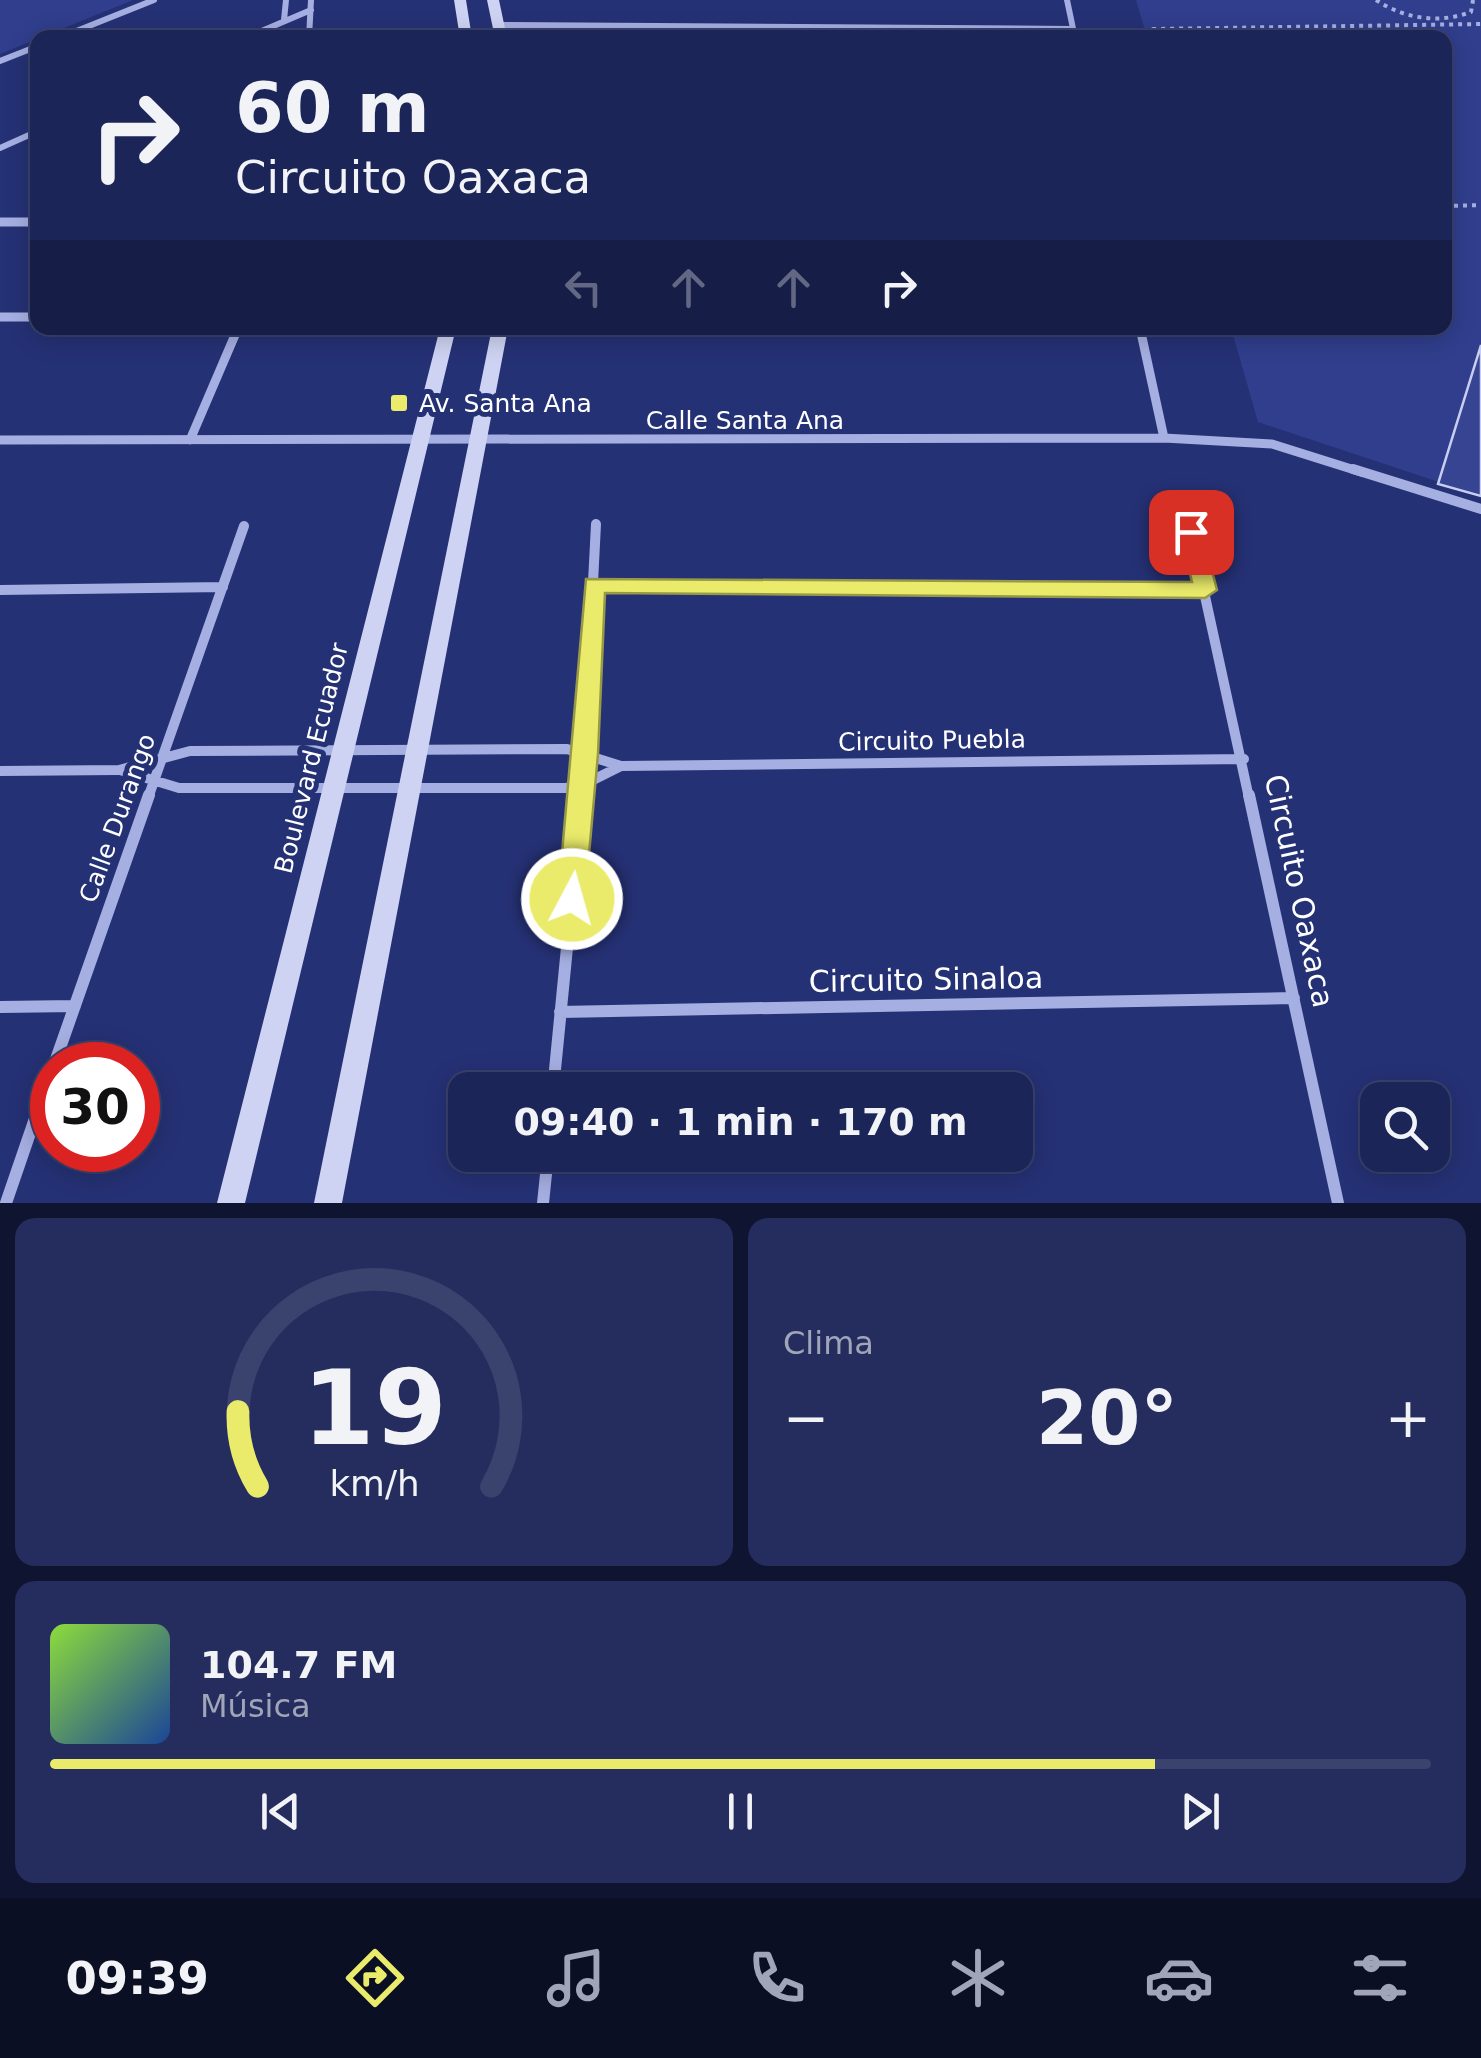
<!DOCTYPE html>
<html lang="es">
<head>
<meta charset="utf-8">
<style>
  :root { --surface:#1c2558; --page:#252d5e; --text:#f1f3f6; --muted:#a0a5ba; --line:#3a426e; --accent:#eaeb6b }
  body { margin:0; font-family:"DejaVu Sans",sans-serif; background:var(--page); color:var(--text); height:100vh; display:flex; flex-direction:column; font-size:38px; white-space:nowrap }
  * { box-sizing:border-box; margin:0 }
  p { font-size:32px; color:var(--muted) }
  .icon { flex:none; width:55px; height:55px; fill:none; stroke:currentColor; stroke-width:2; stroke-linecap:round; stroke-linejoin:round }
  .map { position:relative; height:1203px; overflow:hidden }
  .details { display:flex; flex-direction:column; gap:15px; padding:15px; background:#0f1430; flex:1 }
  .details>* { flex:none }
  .guide { position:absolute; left:30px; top:30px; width:1422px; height:305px; border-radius:20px; box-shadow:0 5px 25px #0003,0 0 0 2px var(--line); background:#1c2558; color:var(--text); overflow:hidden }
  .fabs { position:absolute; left:1360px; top:1082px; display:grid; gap:20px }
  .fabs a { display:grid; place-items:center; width:90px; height:90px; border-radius:20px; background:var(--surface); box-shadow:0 5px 25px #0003,0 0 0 2px var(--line); font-size:50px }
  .speed { position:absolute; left:30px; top:1042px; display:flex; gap:20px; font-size:50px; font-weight:700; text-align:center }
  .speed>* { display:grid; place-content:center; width:130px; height:130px; border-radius:50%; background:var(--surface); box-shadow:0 5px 25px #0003,0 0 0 2px var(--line); line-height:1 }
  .speed .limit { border:15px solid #d22; background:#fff; color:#111 }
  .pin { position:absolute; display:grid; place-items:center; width:85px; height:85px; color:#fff; margin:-42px; border-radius:20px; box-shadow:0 5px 15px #0006 }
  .me { position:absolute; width:110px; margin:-55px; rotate:6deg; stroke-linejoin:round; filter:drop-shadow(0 0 8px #0008) }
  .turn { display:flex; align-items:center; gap:35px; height:210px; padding:0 40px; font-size:45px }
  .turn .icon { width:130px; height:130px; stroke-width:2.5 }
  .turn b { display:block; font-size:70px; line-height:85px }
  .lanes { display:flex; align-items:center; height:95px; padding:0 40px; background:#0003; justify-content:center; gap:50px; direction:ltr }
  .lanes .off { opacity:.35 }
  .big { font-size:75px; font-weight:700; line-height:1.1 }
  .details .widget { flex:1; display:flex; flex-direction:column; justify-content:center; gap:15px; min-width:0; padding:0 35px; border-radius:20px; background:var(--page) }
  .details .dial { align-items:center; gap:0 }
  .dial svg { height:260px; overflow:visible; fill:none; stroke:var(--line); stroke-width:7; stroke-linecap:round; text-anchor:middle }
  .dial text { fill:var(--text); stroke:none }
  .song { display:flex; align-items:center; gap:30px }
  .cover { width:120px; height:120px; border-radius:15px; background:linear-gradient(135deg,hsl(90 70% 55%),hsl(220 70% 35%)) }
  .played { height:10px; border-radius:5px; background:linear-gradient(90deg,var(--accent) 80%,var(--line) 80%) }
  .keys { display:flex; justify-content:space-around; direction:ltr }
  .heat { display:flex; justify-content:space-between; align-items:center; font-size:55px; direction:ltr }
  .details .tiles { flex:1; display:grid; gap:15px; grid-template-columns:1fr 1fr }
  .widget:last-child { grid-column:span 2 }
  .trip { position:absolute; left:448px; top:1072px; width:585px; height:100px; border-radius:20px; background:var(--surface); box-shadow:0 5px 25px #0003,0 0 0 2px var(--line); font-weight:700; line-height:100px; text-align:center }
  .tabs { display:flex; height:160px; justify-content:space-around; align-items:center; background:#0b0f23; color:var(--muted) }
  .tabs .icon { width:70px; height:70px }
  .tabs .current { color:var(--accent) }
  .tabs b { font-size:45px; color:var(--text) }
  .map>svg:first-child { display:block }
</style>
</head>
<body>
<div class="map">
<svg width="1481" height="1203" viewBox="0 0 1481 1203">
  <rect width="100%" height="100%" fill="#253175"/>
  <path fill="#303e8d" d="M0 0H133L0 54Z
    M1136 0H1481V496L1258 422 1231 328H1445V38L1147 37Z"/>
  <path fill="#364492" stroke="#c8cef2" stroke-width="2.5" d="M1481 345V496L1438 484Z"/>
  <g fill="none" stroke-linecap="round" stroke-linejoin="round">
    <path stroke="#a6afe2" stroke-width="4" stroke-dasharray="4 5" stroke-linecap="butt" d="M1376 0C1405 19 1438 24 1471 12L1473 0
      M1157 38 1153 29 1481 24
      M1445 206 1481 205"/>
    <path stroke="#a6afe2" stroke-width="6" d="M1067 0 1075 38
      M284 20 286 0
      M498 25 1072 29
      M59 38 154 0
      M245 38 311 10
      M309 38 311 0
      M0 61 38 46
      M0 148 38 131"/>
    <path stroke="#a6afe2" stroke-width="9" d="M0 222H38
      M0 317H38
      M1140 328 1164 438
      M0 440 1164 438 1272 444 1361 472
      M190 440 238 328"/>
    <path stroke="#a6afe2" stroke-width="10" d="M1353 469 1481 509
      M1191 532 1249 798
      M594 585 1205 590
      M0 590 223 587
      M120 770 179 788H566L583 785 621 766
      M0 771 119 770 190 751 567 749 621 766 1244 759
      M148 798 244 526
      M582 798 596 524"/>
    <path stroke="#a6afe2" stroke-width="12" d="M1249 795 1338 1203
      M0 1007 75 1006
      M560 1012 1294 998
      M54 1065 149 795
      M553 1090 582 795
      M6 1203 52 1069
      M543 1203 548 1155"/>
    <path fill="#ced3f3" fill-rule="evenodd" d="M454 0H466L472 38H460Z
      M487 0H499L507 38H495Z
      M440 328H456L245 1203H217Z
      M492 328H508L342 1203H314Z"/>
  </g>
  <path fill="#eaeb6b" stroke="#989946" stroke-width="2.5" d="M1191 524 1202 532 1217 590 1205 598 605 593 598 754 585 899 581 907H562L558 899 586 579 1192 582 1180 532Z"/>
  <rect fill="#eaeb6b" stroke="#253175" stroke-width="4" x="389" y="393" width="20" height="20" rx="5"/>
  <g text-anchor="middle" stroke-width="10" stroke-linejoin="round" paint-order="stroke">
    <g font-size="25" fill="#fff" stroke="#253175" text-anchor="start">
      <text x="419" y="412">Av. Santa Ana</text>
    </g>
    <g font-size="25" fill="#fff" stroke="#253175">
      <text x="745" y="429">Calle Santa Ana</text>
      <text transform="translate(932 740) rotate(-1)" y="9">Circuito Puebla</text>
      <text transform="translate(311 758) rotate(-76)" y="9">Boulevard Ecuador</text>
      <text transform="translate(117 818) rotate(-70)" y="9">Calle Durango</text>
    </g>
    <g font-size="30" fill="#fff" stroke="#253175">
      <text transform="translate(1299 891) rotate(78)" y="10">Circuito Oaxaca</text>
      <text transform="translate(926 980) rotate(-1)" y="10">Circuito Sinaloa</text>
    </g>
  </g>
</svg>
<div class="fabs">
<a><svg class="icon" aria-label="search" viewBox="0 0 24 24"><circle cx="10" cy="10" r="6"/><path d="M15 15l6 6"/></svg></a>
</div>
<div class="speed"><div class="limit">30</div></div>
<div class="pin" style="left:1191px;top:532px;background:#d93025"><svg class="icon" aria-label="arrive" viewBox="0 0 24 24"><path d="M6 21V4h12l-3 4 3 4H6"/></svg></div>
<svg class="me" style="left:572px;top:899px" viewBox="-20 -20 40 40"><circle r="17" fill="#eaeb6b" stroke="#fff" stroke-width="3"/><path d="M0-11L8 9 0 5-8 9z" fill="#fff"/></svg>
<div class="trip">09:40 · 1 min · 170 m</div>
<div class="guide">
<div class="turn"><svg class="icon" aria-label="right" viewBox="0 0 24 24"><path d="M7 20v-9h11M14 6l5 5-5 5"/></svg><div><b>60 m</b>Circuito Oaxaca</div></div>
<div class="lanes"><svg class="icon off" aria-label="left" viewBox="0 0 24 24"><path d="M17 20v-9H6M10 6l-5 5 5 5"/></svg><svg class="icon off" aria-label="ahead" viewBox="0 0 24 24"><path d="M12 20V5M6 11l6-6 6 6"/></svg><svg class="icon off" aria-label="ahead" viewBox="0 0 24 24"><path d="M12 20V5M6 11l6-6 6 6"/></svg><svg class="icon" aria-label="right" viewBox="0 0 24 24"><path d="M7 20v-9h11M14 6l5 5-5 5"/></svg></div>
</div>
</div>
<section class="details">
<div class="tiles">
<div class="widget dial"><svg viewBox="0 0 100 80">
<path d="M14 69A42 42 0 1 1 86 69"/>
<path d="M14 69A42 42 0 0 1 8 46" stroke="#eaeb6b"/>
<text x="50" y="56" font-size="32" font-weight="700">19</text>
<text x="50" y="72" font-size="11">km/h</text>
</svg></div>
<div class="widget"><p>Clima</p>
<div class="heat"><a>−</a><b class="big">20°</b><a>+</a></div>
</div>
<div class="widget">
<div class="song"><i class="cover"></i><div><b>104.7 FM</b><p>Música</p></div></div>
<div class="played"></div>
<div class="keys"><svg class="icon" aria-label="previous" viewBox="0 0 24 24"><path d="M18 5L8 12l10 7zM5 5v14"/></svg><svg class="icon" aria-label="pause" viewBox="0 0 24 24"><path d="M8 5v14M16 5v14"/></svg><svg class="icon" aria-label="next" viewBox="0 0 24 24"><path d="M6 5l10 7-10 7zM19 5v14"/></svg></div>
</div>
</div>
</section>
<nav class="tabs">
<b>09:39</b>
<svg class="icon current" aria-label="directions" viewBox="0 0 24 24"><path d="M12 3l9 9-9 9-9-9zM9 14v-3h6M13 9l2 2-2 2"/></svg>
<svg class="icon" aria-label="music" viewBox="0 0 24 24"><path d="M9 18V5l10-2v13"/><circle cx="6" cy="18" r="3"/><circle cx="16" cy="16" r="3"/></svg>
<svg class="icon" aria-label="phone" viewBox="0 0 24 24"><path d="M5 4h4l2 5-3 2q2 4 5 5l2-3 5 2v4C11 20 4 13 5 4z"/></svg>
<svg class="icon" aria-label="climate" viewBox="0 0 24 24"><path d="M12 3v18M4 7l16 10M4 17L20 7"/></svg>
<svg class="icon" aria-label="car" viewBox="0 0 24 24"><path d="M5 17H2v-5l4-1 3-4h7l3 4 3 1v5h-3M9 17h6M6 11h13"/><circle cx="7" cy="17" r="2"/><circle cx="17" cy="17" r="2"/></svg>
<svg class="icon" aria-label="filters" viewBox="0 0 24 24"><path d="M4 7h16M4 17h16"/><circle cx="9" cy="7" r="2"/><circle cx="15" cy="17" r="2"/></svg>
</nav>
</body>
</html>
